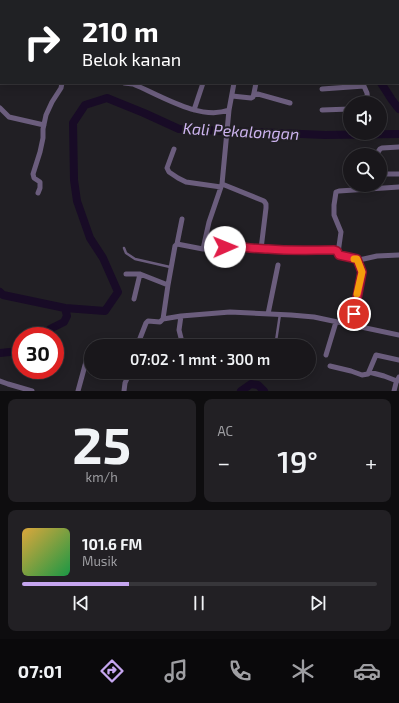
<!DOCTYPE html>
<html lang="id">
<head>
<meta charset="utf-8">
<style>
  :root { --surface:#19171b; --page:#222024; --text:#f1f3f6; --muted:#9f9fa3; --line:#37363a; --accent:#c6a6f0 }
  body { margin:0; font-family:"Exo 2",sans-serif; background:var(--page); color:var(--text); height:100vh; display:flex; flex-direction:column; font-size:15px; white-space:nowrap }
  * { box-sizing:border-box; margin:0 }
  p { font-size:13px; color:var(--muted) }
  .icon { flex:none; width:22px; height:22px; fill:none; stroke:currentColor; stroke-width:2; stroke-linecap:round; stroke-linejoin:round }
  .map { position:relative; height:391px; overflow:hidden }
  .drawer { display:flex; flex-direction:column; gap:8px; padding:8px; background:#0e0d0f; flex:1 }
  .drawer>* { flex:none }
  .hud { position:absolute; left:0px; top:0px; width:399px; height:84px; box-shadow:0 2px 10px #0003,0 0 0 1px var(--line); background:#202124; color:#fff; overflow:hidden }
  .buttons { position:absolute; left:343px; top:96px; display:grid; gap:8px }
  .buttons a { display:grid; place-items:center; width:44px; height:44px; border-radius:50%; background:var(--surface); box-shadow:0 2px 10px #0003,0 0 0 1px var(--line); font-size:20px }
  .speed { position:absolute; left:12px; top:327px; display:flex; gap:8px; font-size:20px; font-weight:700; text-align:center }
  .speed>* { display:grid; place-content:center; width:52px; height:52px; border-radius:50%; background:var(--surface); box-shadow:0 2px 10px #0003,0 0 0 1px var(--line); line-height:1 }
  .speed .limit { border:6px solid #d22; background:#fff; color:#111 }
  .pin { position:absolute; display:grid; place-items:center; width:34px; height:34px; color:#fff; margin:-17px; border:2px solid #fff; border-radius:50%; box-shadow:0 1px 4px #0007 }
  .me { position:absolute; width:44px; margin:-22px; rotate:89deg; stroke-linejoin:round; filter:drop-shadow(0 0 3px #0008) }
  .turn { display:flex; align-items:center; gap:14px; height:84px; padding:0 16px; font-size:18px }
  .turn .icon { width:52px; height:52px; stroke-width:2.5 }
  .turn b { display:block; font-size:28px; line-height:34px }
  .big { font-size:30px; font-weight:600; line-height:1.1 }
  .drawer .tile { flex:1; display:flex; flex-direction:column; justify-content:center; gap:6px; min-width:0; padding:0 14px; border-radius:8px; background:var(--page) }
  .drawer .dial { align-items:center; gap:0 }
  .dial b { font-size:52px; line-height:1 }
  .song { display:flex; align-items:center; gap:12px }
  .cover { width:48px; height:48px; border-radius:6px; background:linear-gradient(135deg,hsl(40 70% 55%),hsl(140 70% 35%)) }
  .played { height:4px; border-radius:2px; background:linear-gradient(90deg,var(--accent) 30%,var(--line) 30%) }
  .keys { display:flex; justify-content:space-around; direction:ltr }
  .heat { display:flex; justify-content:space-between; align-items:center; font-size:22px; direction:ltr }
  .drawer .tiles { flex:1; display:grid; gap:8px; grid-template-columns:1fr 1fr }
  .tile:last-child { grid-column:span 2 }
  .trip { position:absolute; left:84px; top:339px; width:232px; height:40px; border-radius:20px; background:var(--surface); box-shadow:0 2px 10px #0003,0 0 0 1px var(--line); font-weight:600; line-height:40px; text-align:center }
  .dock { display:flex; height:64px; justify-content:space-around; align-items:center; background:#0a090b; color:var(--muted) }
  .dock .icon { width:28px; height:28px }
  .dock .active { color:var(--accent) }
  .dock b { font-size:18px; color:var(--text) }
  .map>svg:first-child { display:block }
</style>
</head>
<body>
<div class="map">
<svg width="399" height="391" viewBox="0 0 399 391">
  <rect width="100%" height="100%" fill="#211f24"/>
  <g fill="none" stroke-linecap="round" stroke-linejoin="round">
    <path stroke="#180b26" stroke-width="8" d="M342 0 343 1
      M381 83 392 100 399 109
      M0 292 3 295 65 308 105 311 118 292 103 258 90 238 77 201 74 180 73 123 85 105 107 98 144 113 179 129 325 135 399 134
      M46 336 50 329 64 322 67 316 65 308
      M0 353 19 351 21 352
      M241 391 251 384 258 385 264 391"/>
    <path stroke="#6b5d7d" stroke-width="2.5" d="M124 248 126 253 135 259 170 267
      M276 341 280 314"/>
    <path stroke="#6b5d7d" stroke-width="5" d="M326 0 327 1
      M361 0 362 1
      M68 1V0
      M100 1V0
      M179 1 180 0
      M227 1 228 0
      M267 1V0
      M0 64H1
      M398 76 399 77
      M124 83 133 84C160 95 200 121 229 110
      M234 83 229 110 222 184 264 201 266 204V208L261 249 298 251 334 250 337 251 339 255 359 260 377 256 399 255
      M363 84 367 93 368 103
      M322 89 364 86
      M254 93 256 83
      M232 96 251 98 253 97 254 93 290 103
      M0 108 9 117 44 125
      M194 110 203 83
      M322 110 350 109
      M174 149 167 168 169 172 178 178 186 182 221 187
      M376 155 380 149 382 148 399 147
      M380 174H399
      M222 184 209 222 203 249 234 246 261 249
      M38 193 40 188V182L34 178 33 174 40 152 43 138V129L46 115 52 102 61 88 62 83
      M177 244 203 249
      M338 253 341 232 334 215V205L336 192 339 191 399 187
      M126 274H140L168 285 163 319 160 322 148 321 146 323 137 346
      M168 285 175 246 177 244 182 219
      M134 299 140 274
      M268 314 278 265
      M181 316 179 330 183 346
      M163 319 181 316 230 312 291 315 314 317 399 335
      M353 325 357 294 362 272 357 259
      M326 355 336 322
      M330 366 351 371 362 375 368 374 376 355 399 360
      M369 372 384 376 397 381
      M172 373 182 372
      M0 381 8 384 32 391
      M78 391 87 358 91 349
      M124 391 125 383 130 372
      M394 391 396 383 399 377"/>
  </g>
  <g fill="none" stroke-linecap="round" stroke-linejoin="round">
    <g stroke="#92132f" stroke-width="10">
      <path id="route" d="M225 247C240 246 254 249 268 249 290 251 312 250 334 250L337 251 339 255 357 259 362 272 354 314"/>
    </g>
    <use href="#route" stroke="#e11d48" stroke-width="7"/>
    <path stroke="#f59e0b" stroke-width="7" d="M354 259H357L362 272 357 294"/>
  </g>
  <g text-anchor="middle" stroke-width="4" stroke-linejoin="round" paint-order="stroke">
    <g font-size="16" font-style="italic" fill="#cdb4ef" stroke="#211f24">
      <text transform="translate(241 131) rotate(3)" y="6">Kali Pekalongan</text>
    </g>
  </g>
</svg>
<div class="buttons">
<a><svg class="icon" aria-label="sound" viewBox="0 0 24 24"><path d="M4 9h4l5-4v14l-5-4H4zM17 9q2 3 0 6"/></svg></a>
<a><svg class="icon" aria-label="search" viewBox="0 0 24 24"><circle cx="10" cy="10" r="6"/><path d="M15 15l6 6"/></svg></a>
</div>
<div class="speed"><div class="limit">30</div></div>
<div class="pin" style="left:354px;top:314px;background:#d93025"><svg class="icon" aria-label="arrive" viewBox="0 0 24 24"><path d="M6 21V4h12l-3 4 3 4H6"/></svg></div>
<svg class="me" style="left:225px;top:247px" viewBox="-20 -20 40 40"><circle r="19" fill="#fff"/><path d="M0-13L10 11 0 6-10 11z" fill="#e11d48"/></svg>
<div class="trip">07:02 · 1 mnt · 300 m</div>
<div class="hud">
<div class="turn"><svg class="icon" aria-label="right" viewBox="0 0 24 24"><path d="M7 20v-9h11M14 6l5 5-5 5"/></svg><div><b>210 m</b>Belok kanan</div></div>
</div>
</div>
<section class="drawer">
<div class="tiles">
<div class="tile dial"><b>25</b><p>km/h</p></div>
<div class="tile"><p>AC</p>
<div class="heat"><a>−</a><b class="big">19°</b><a>+</a></div>
</div>
<div class="tile">
<div class="song"><i class="cover"></i><div><b>101.6 FM</b><p>Musik</p></div></div>
<div class="played"></div>
<div class="keys"><svg class="icon" aria-label="previous" viewBox="0 0 24 24"><path d="M18 5L8 12l10 7zM5 5v14"/></svg><svg class="icon" aria-label="pause" viewBox="0 0 24 24"><path d="M8 5v14M16 5v14"/></svg><svg class="icon" aria-label="next" viewBox="0 0 24 24"><path d="M6 5l10 7-10 7zM19 5v14"/></svg></div>
</div>
</div>
</section>
<nav class="dock">
<b>07:01</b>
<svg class="icon active" aria-label="directions" viewBox="0 0 24 24"><path d="M12 3l9 9-9 9-9-9zM9 14v-3h6M13 9l2 2-2 2"/></svg>
<svg class="icon" aria-label="music" viewBox="0 0 24 24"><path d="M9 18V5l10-2v13"/><circle cx="6" cy="18" r="3"/><circle cx="16" cy="16" r="3"/></svg>
<svg class="icon" aria-label="phone" viewBox="0 0 24 24"><path d="M5 4h4l2 5-3 2q2 4 5 5l2-3 5 2v4C11 20 4 13 5 4z"/></svg>
<svg class="icon" aria-label="climate" viewBox="0 0 24 24"><path d="M12 3v18M4 7l16 10M4 17L20 7"/></svg>
<svg class="icon" aria-label="car" viewBox="0 0 24 24"><path d="M5 17H2v-5l4-1 3-4h7l3 4 3 1v5h-3M9 17h6M6 11h13"/><circle cx="7" cy="17" r="2"/><circle cx="17" cy="17" r="2"/></svg>
</nav>
</body>
</html>
